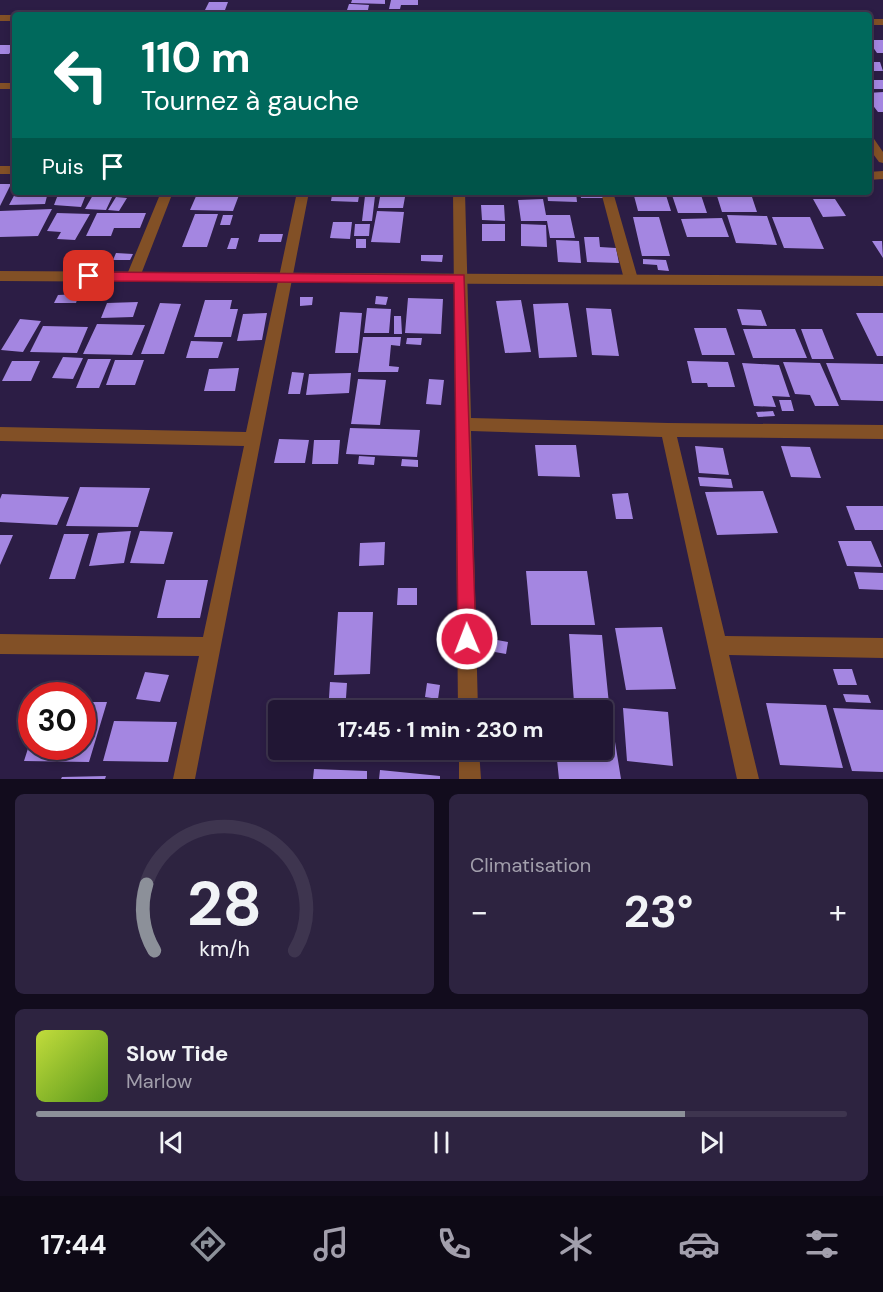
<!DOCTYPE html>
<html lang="fr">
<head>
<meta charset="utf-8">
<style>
  :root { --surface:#211634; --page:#2d2340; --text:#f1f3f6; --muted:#a29fac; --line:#3e354f; --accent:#8c9099 }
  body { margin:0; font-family:"DM Sans",sans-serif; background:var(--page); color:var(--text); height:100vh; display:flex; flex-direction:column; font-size:22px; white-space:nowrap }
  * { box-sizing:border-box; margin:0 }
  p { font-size:20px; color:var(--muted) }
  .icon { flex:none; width:33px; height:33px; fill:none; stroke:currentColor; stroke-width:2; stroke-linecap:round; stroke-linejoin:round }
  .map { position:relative; height:779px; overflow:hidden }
  .sheet { display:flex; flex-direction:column; gap:15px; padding:15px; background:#120c1d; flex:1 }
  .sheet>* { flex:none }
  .hud { position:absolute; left:12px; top:12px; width:860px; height:183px; border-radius:6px; box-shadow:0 3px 9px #0003,0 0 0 2px var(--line); background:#00695c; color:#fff; overflow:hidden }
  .speed { position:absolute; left:18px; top:682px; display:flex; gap:12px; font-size:30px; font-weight:700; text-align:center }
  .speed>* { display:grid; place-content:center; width:78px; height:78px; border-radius:50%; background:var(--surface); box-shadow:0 3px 9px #0003,0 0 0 2px var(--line); line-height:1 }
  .speed .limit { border:9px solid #d22; background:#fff; color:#111 }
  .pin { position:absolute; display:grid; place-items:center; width:51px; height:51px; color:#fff; margin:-26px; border-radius:12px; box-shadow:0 3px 9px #0006 }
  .me { position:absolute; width:66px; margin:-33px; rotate:359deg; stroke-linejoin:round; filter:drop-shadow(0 0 4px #0008) }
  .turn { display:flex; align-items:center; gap:21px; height:126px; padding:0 30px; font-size:27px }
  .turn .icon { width:78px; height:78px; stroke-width:2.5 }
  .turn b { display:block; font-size:42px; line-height:51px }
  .then { display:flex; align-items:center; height:57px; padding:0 30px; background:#0003; gap:12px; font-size:22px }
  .big { font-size:45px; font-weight:700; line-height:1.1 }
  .sheet .tile { flex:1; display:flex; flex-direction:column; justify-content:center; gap:9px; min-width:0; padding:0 21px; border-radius:9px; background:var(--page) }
  .sheet .dial { align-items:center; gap:0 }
  .dial svg { height:156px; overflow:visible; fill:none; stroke:var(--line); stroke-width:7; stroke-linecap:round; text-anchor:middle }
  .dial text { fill:var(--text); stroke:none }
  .song { display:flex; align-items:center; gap:18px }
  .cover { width:72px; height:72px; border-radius:9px; background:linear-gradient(135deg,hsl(70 70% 55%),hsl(90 70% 35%)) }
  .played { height:6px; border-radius:3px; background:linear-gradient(90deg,var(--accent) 80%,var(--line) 80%) }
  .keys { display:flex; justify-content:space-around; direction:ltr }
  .heat { display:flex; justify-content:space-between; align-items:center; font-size:33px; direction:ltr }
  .sheet .tiles { flex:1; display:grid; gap:15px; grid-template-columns:1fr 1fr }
  .tile:last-child { grid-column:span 2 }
  .trip { position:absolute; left:268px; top:700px; width:345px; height:60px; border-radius:6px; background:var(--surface); box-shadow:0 3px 9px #0003,0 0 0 2px var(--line); font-weight:700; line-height:60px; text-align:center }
  .tabs { display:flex; height:96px; justify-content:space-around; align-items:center; background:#0d0915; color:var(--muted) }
  .tabs .icon { width:42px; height:42px }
  .tabs .current { color:var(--accent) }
  .tabs b { font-size:27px; color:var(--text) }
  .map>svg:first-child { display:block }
</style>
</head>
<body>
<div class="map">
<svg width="883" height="779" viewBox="0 0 883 779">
  <rect width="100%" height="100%" fill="#2c1d45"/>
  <path fill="#a486e1" d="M352 0H385V4L351 3Z
    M391 0H418V5H401L400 9H389Z
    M209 2H228L225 10H205Z
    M349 4H352L369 5 368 10H347Z
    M868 40H883V53H877Z
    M0 45H15V46L9 54H0Z
    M868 62H880L883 71H868Z
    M868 80H883V89H872Z
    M883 92V112H878L868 99V93Z
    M0 184H11L0 206Z
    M16 192H48L45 204 9 205Z
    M59 192H87L81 207 54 205Z
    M547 192H576L577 202 548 201Z
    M580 192H602L603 198H581Z
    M633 192H665L671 211H638Z
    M671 192H700L707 213H678Z
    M197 194 239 195 233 211 190 210Z
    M93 195H113L106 210 85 209Z
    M332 195 359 196 358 202 331 201Z
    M365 196H375L372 221H362Z
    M717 196 752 197 757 212H722Z
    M116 197 127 198 119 211 108 210Z
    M380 197H405L403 208H378Z
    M543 199 546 215H570L575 238H550L547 221H521L518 200Z
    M813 199H835L846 216 823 217Z
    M481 205H504L505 221 482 220Z
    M52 209 38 236 0 237V211Z
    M377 211 404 212 400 243 371 242Z
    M57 213 90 214 75 240 57 239 61 232 47 231Z
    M97 213H146L140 228H114L111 236H86Z
    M195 214H218L207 247H182Z
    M223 215H233L230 225H220Z
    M727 215 767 216 777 245 736 243Z
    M633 217H659L670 256H642Z
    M772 217H810L824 249 784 248Z
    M722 218 729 237H687L681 219Z
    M333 222H352L350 239 330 238Z
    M355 224H370L369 236H354Z
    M482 224H505V241H482Z
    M521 224 546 225 547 247 521 246Z
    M260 234H283L281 242H258Z
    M584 237H599L600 247 616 248 619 263 587 262Z
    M231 238H239L236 249H227Z
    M356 239H366V248H356Z
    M556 240 579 241 581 263 558 262Z
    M872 241H882L883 258Z
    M116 253 133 254 130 260H113Z
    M421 255H443L442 262 421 261Z
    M643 259 666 260 669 271 658 270 657 265 643 264Z
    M79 294 76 303H54L58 295Z
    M376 296 388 297 386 305 375 304Z
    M300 297H313L312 305 300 306Z
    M408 298 443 299 441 334 405 333Z
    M205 300H232L230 309H238L231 337H194Z
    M521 300 531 352 505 353 496 301Z
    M138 302 133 317 101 318 107 303Z
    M160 303 181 304 164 354H141Z
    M568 303 577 357 539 358 533 304Z
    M367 308 391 309 389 333H364Z
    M586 308 611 309 619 356 592 355Z
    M737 309 761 310 767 326 742 325Z
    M340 312 362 313 358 353H335Z
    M267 313 262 340 237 341 243 314Z
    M856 313H883V356H877Z
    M394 316H401L402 334H394Z
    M20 319 41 321 23 352 1 350Z
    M97 324 145 325 132 355 83 354Z
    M43 326 88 327 77 353 30 352Z
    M694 328H726L735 355H702Z
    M743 329H795L807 358H753Z
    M801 329H822L834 359H812Z
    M363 337H401L400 346 391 345 389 366 399 367 398 372H358Z
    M407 338H422L421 345 406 344Z
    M191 341 223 342 218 358H186Z
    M63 357 83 358 73 379 52 378Z
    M88 359H111L99 388H76Z
    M115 360H144L135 385H106Z
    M12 361H40L31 381H2Z
    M687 361 728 362 735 387H708L707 383H692Z
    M783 362 820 363 839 406H815L810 395 795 394Z
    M742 363 779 365 790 397 772 396 776 407 754 406Z
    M826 363 883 364V401L841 400Z
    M239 368 235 391H204L209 369Z
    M292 372 304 373 300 394H288Z
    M351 373 349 393 306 395 309 374Z
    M358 379 386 380 380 425 351 424Z
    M429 379 444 380 441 405 426 404Z
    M779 400H791L794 411H782Z
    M773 411 775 416 758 417 756 412Z
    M350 428 420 430 417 457 346 454Z
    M279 439 309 440 305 463H274Z
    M314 440H340L338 464H312Z
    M535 445H576L580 477 538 476Z
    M695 446 723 448 729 475 699 473Z
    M781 446 810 447 821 478 791 477Z
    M359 456 375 457 374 465 358 464Z
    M402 459 418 460V467L401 466Z
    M698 477 731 479 733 488 700 486Z
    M80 487 150 488 138 527 66 526Z
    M763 491 778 533 717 535 705 492Z
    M628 493 633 519H616L612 494Z
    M2 494 69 497 57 525 0 522V499Z
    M846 506H883V530H855Z
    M131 531 124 563 89 566 98 533Z
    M140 531 173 532 164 564 130 563Z
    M64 534H89L75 579H49Z
    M0 535H13L0 565Z
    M838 541H871L882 567 847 566Z
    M385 542 384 565 359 566 360 543Z
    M526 571H587L595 625H531Z
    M854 572 883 573V590L859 589Z
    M166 580H208L200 618H157Z
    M398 588H417V605H397Z
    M338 612H373L370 674 334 675Z
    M662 627 676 689 626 690 615 628Z
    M569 634 602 635 609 704 574 702Z
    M497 640 508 642 506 654 495 652Z
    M833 669H852L857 685H838Z
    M145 672 169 675 160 702 136 699Z
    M330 682 347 683 346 698H329Z
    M427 683 440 685 438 699 425 697Z
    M843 694 868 695 871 703 846 702Z
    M82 702H107L89 762 24 761 31 739 32 747H82Z
    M766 703 826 705 843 768 780 765Z
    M623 708 668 712 673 766 627 761Z
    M833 708 883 710V772L852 771Z
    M603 717H611L621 779H559L556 750H603Z
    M114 721 177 722 168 762 103 761Z
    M325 750H408L407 762H324Z
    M497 750H518L519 755 498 757Z
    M314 769 367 771V779H313Z
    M380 770 440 776V779H379Z
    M106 776 105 779H61L62 777Z"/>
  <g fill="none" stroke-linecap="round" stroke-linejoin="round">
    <path fill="#825026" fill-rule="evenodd" d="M0 15H15V21H0Z
      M868 19H883V25H868Z
      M0 83H15V89H0Z
      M868 135 872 136 883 152V163L879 162 868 147Z
      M0 166H15V174H0Z
      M883 171V179L868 180V172Z
      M161 192H173L140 277 133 282 128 280 126 277Z
      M297 192H309L195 779H173L199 656 0 654V634L203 637 244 446 0 441V427L246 432Z
      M453 192H465L471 418 668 423 883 425V439L677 437 725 636 883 638V658L729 655 759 779H737L662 437 471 431 478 711H458Z
      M601 192H613L638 279 636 282H626L624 279Z
      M459 750H479L481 779H459Z"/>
    <path fill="#825026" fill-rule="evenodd" d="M0 271 883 276V286L0 281Z"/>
  </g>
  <path fill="#e11d48" stroke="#92132f" stroke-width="1.5" d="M89 272 464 275 476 639 473 645 467 648 461 645 458 639 454 283 89 281 83 276Z"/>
</svg>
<div class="speed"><div class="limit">30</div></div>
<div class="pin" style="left:89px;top:276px;background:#d93025"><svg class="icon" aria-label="arrive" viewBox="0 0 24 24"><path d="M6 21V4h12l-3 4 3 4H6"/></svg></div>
<svg class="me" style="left:467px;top:639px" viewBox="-20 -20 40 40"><circle r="17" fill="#e11d48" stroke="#fff" stroke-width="3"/><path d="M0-11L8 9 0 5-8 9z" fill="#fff"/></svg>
<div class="trip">17:45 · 1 min · 230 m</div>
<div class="hud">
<div class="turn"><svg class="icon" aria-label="left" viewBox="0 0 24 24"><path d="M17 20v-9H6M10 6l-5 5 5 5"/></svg><div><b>110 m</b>Tournez à gauche</div></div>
<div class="then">Puis<svg class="icon" aria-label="arrive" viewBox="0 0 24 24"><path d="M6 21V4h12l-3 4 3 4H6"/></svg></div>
</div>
</div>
<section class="sheet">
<div class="tiles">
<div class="tile dial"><svg viewBox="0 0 100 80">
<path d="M14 69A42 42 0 1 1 86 69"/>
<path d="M14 69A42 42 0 0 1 10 35" stroke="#8c9099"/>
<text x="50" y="56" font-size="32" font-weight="700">28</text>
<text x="50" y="72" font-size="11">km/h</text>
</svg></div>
<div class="tile"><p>Climatisation</p>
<div class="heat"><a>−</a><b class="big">23°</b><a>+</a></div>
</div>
<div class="tile">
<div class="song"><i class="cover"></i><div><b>Slow Tide</b><p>Marlow</p></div></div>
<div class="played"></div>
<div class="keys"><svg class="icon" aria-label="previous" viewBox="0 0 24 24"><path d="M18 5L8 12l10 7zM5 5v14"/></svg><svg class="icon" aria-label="pause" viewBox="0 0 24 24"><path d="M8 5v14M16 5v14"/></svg><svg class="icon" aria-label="next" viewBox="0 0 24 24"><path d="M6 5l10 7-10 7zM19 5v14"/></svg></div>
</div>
</div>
</section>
<nav class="tabs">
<b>17:44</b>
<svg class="icon current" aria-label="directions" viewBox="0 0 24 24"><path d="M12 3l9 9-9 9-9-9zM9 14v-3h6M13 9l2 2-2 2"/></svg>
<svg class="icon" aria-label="music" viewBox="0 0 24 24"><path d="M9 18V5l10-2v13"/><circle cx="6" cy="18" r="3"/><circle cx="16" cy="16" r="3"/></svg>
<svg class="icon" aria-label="phone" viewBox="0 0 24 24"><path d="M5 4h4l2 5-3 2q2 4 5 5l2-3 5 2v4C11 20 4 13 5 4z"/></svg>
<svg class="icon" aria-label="climate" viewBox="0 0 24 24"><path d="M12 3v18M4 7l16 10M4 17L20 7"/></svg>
<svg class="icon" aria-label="car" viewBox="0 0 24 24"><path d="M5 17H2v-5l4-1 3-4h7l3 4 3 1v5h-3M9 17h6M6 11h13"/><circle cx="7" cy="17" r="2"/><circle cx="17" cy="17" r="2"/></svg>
<svg class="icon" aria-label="filters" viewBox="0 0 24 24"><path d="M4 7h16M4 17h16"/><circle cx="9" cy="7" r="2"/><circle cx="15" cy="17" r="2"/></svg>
</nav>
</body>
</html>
